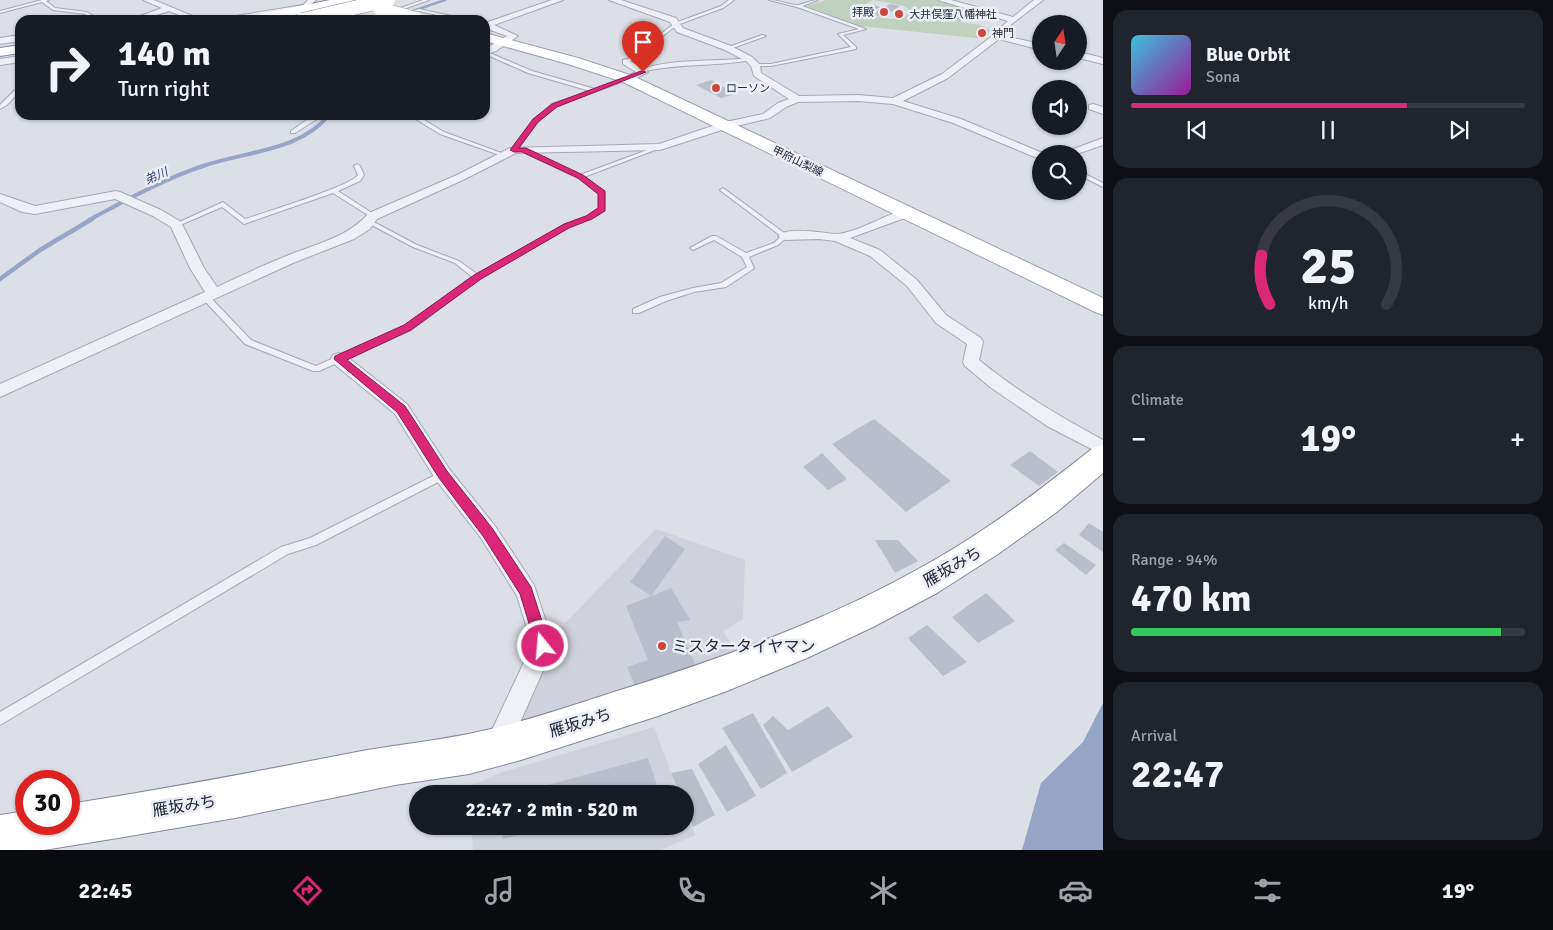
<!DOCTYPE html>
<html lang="en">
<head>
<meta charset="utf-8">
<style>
  :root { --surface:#171b24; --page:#20242c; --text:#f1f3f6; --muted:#9ea1a6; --line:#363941; --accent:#db2777 }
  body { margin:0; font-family:Signika,"Noto Sans JP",sans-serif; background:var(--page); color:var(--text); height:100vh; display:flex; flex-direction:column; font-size:19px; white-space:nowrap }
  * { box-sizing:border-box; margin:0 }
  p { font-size:16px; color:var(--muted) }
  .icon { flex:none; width:28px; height:28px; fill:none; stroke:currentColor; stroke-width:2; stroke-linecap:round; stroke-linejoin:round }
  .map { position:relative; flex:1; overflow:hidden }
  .panel { display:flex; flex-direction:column; gap:10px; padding:10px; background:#0d0f14; width:450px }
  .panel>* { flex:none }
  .banner { position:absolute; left:15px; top:15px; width:475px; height:105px; border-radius:15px; box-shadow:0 1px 4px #0004; background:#171b24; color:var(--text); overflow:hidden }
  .needle { width:32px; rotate:13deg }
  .controls { position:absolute; left:1032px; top:15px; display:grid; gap:10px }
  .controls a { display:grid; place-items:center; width:55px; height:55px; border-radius:50%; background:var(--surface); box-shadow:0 1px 4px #0004; font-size:25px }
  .speed { position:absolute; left:15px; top:770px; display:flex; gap:10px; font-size:25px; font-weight:700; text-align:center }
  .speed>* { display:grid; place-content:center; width:65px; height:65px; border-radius:50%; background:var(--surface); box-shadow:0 1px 4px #0004; line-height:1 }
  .speed .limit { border:8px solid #d22; background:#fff; color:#111 }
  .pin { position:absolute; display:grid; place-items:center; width:42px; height:42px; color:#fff; margin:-51px -21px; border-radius:50% 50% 50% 0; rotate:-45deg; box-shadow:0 0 5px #0007 }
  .pin .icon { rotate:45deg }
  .me { position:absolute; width:55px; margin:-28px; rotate:343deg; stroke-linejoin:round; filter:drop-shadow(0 0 4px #0008) }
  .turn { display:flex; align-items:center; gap:18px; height:105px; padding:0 20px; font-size:22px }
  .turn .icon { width:65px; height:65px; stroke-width:2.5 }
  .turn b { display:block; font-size:35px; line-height:42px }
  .big { font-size:38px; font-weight:700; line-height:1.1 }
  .panel .widget { flex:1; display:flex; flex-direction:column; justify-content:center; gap:8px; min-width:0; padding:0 18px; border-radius:15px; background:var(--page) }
  .panel .dial { align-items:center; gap:0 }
  .dial svg { height:130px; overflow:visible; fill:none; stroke:var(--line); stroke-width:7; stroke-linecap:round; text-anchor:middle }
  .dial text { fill:var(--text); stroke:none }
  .song { display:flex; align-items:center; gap:15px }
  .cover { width:60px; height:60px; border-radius:8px; background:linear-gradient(135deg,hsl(190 70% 55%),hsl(300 70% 35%)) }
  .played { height:5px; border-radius:2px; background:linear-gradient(90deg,var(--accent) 70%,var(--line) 70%) }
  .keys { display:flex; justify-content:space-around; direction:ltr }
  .heat { display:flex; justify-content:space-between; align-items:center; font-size:28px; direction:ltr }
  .charge { height:8px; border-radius:4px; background:linear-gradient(90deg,#34c759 94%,var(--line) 0) }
  .trip { position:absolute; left:409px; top:785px; width:285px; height:50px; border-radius:25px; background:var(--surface); box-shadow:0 1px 4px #0004; font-weight:700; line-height:50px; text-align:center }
  .tab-bar { display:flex; height:80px; justify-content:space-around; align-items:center; background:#090b0e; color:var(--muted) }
  .tab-bar .icon { width:35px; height:35px }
  .tab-bar .on { color:var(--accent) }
  .tab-bar b { font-size:22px; color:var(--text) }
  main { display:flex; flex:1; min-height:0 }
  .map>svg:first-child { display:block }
</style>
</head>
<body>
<main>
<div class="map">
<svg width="1103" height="850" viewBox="0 0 1103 850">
  <rect width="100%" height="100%" fill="#dddfe7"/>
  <path fill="#cfd1dc" d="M656 529 745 560 743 619 723 631 738 654 627 702 519 721 543 646Z
    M654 727 679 794H469V786L503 772Z
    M685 809 695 835 661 850H473L471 826H685Z"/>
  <path fill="#bfd1be" d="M826 0H873L855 11 859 14 890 19 904 18 910 11 904 6 874 0H936L965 8 964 11 953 10 937 14 941 19 980 25 990 30 985 38H975L860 26 806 6Z"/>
  <path fill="#97a5c8" d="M1103 703V850H1022L1041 783 1083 742Z"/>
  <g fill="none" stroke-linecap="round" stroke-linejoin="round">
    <path stroke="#97a5c8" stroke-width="2.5" d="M407 13 445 0
      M385 20 396 16"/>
    <path stroke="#97a5c8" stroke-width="4" d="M89 220C124 201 166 178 203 166 245 151 299 152 329 115"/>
    <path stroke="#97a5c8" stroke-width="4.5" d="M0 279 40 250 92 219"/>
  </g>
  <path fill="#babdca" d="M870 4 880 7 870 13 857 12Z
    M890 4 900 6 883 17 872 15Z
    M954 11 965 13 961 17H955L963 18 960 22 941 18 945 15 952 16 953 15 951 14Z
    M711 80 736 94 721 98 696 85Z
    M874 419 951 481 906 512 832 444Z
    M1030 451 1058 472 1039 486 1010 465Z
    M822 453 847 479 828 490 803 467Z
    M1089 523 1103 532V552L1079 535Z
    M665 536 685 549 651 596 630 582Z
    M875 540H898L918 561 895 573Z
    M1064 543 1096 565 1086 575 1055 550Z
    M671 588 690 620 677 622 702 681 641 699 627 667 648 660 626 606Z
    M986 593 1015 621 978 643 952 617Z
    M927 625 967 662 943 676 908 638Z
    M828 706 853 737 792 772 763 725 773 716 788 730Z
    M753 713 787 773 761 789 722 728Z
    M726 745 756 796 727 812 698 764Z
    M648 758 660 794H518V793Z
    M692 769 715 815 693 827 685 807V794H680L671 773Z
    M501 826H550V827L503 839Z"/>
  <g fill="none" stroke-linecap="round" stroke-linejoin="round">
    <g stroke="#a6a9b4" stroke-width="2">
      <path id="lane" d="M42 0H49L46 1 55 8 87 12 100 20H95L85 14 53 10 42 2 0 13V11Z
        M423 0H429L373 20H367Z
        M729 0H734L723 8 677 25 628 63 624 62 675 23 721 6Z
        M769 0C779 0 789 5 798 5 805 4 811 0 818 0L802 6 866 29 843 35 856 47V49L771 66H753V64H771L851 47 838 34 859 29 797 7Z
        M419 9 465 19 467 20H459L419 11 394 20H388Z
        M762 35 766 36 730 49 726 48Z
        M485 51 532 71 595 89 626 78 630 79 556 106 538 122 516 151 514 152 511 150 534 120 552 104 590 91 528 73 485 54Z
        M749 58 751 60C714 67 677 63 641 72L639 71C665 58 718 62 749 58Z
        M20 88V91L7 105 0 109V105L15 90Z
        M314 115H320L317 119 295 133H291V131Z
        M409 115H416L444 132 507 155 502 156 440 134Z
        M658 146 663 147 584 177 605 193 604 210 591 218 568 227 479 279 411 330 319 371H313L245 344 201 297 202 295H208L251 340 316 366 405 326 472 277 455 263 413 247 366 222V220H370L417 245 459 261 477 274 564 225 587 216 599 208V194L578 178 521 151V149H525L580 175Z
        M357 164 360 166 364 175 360 181 338 191 375 215V217H371L333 193 244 224 222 207 178 226H174L173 225 223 202 245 219C263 213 351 186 358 175L354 166Z
        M1079 171 1103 183V187L1079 175Z
        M723 188 787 235V237L778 245 749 257 754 268 753 269 726 287 694 292 666 301 639 313H633V309L660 297 693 288 721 283 747 267 742 257 714 240 695 249 693 250 690 248 712 236H716L746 253 774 243 781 236 721 191 720 190Z
        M443 471 446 472 448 475 446 478 316 545 288 554 0 725V712L281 547 310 538Z"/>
    </g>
    <g stroke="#a6a9b4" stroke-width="2">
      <path id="street" d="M143 0H154L202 20H191L169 11 141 20H129L162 8Z
        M308 0H316L305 9 239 20H220L224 18 303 5Z
        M552 0H563L494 25 518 36 496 51 485 55V49L507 36 485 28V23Z
        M609 0H621L676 18 683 28 731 46 752 57 760 65 761 73 799 96 858 95 893 98 942 74 995 34 1041 44V50L999 39 948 78 903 101 961 119 1045 154H1041V159L1037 158 953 123 893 104 858 101 798 102 786 107 770 118 728 128 660 150 516 153 465 179 377 219 370 229 354 239 293 263 0 397V384L205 292 190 268 171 227 153 216 115 199 35 214 22 212 0 202V194L35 206 116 191 120 192 161 210 181 222 204 268 217 287C239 277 261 266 284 257 312 245 348 238 369 213L457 175 510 148 659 144 721 123 763 114 778 103 789 99 754 76 751 66 746 61 725 50 677 32 670 22Z
        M938 0H951L1013 17 1034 0H1043L1004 30 1000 28 1008 21Z
        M20 35V41L0 44V38Z
        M1079 52 1103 58V64L1079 58Z
        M20 56V62L0 65V59Z
        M626 59 646 70 648 72 631 81H625V77L636 72 623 64V60Z
        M1093 104 1103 107V114L1089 109V105Z
        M1103 138V145L1077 154H1060Z
        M906 209 912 213 910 216 850 238 880 250 917 280 946 315 981 338 983 342 979 360C1018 392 1059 416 1103 440V455L1047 426 990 387 965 366 963 362 967 344 936 323 907 286 870 256 835 241 819 239 785 240 778 236C787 226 823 233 836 234 854 234 887 214 906 209Z
        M339 353 345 355 407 404 450 470 495 526 534 585 554 646 506 754 497 757 488 754 485 745 532 645 517 596 481 538 436 480 395 414 333 363 331 359 333 355Z"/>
    </g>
    <g stroke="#9ca0b3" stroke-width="2">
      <path id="primary" d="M485 33 578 58 633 76 1103 298V315L1095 312 623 82 568 64 485 41Z"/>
    </g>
    <g stroke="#84899e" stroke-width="2">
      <path id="highway" d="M330 0H354L348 4 270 20H246L252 16Z
        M20 45V53L0 56V48Z
        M1103 445V473L1057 512 998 554 937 593 873 627 807 658 727 691 658 716 521 760 469 774 395 785 235 818 118 838 44 850H0V815L26 811V824H69V804C167 789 264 770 362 751 402 744 443 740 482 731 527 721 571 706 614 692 740 653 867 606 978 533 1018 507 1055 478 1093 448Z"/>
    </g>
    <use href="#lane" fill="#eff0f5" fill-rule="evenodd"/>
    <use href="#street" fill="#eff0f5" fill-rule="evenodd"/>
    <use href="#primary" fill="#fff" fill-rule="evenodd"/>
    <use href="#highway" fill="#fff" fill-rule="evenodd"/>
    <g stroke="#9ca0b3" stroke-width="15" stroke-linecap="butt">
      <path id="primary-bridge" d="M380 9 416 19"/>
    </g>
    <g stroke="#84899e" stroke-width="15" stroke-linecap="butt">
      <path id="highway-bridge" d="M302 20 388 0"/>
    </g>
    <use href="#primary-bridge" stroke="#fff" stroke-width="14"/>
    <use href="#highway-bridge" stroke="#fff" stroke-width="14"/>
  </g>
  <path fill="#db2777" stroke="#8e194d" d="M641 71 646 72 557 107 538 122 519 148H526L583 175 605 191V211L592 219 569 228 481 279 411 330 347 360 405 406 447 471 492 528 531 587 550 646 548 652 543 654 538 652 536 646 520 594 483 536 439 478 397 412 334 359 335 356 404 325 474 275 564 224 586 216 598 208V194L578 178 522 152H514L510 150 533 119 552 104Z"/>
  <g fill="#ce473f" stroke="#eceef5" stroke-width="2">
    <circle cx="884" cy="12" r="5"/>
    <circle cx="899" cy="14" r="5"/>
    <circle cx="982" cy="33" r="5"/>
    <circle cx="716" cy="88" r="5"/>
    <circle cx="662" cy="646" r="5"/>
  </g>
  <g text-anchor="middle" stroke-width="5" stroke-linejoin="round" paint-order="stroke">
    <g font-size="11" fill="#262a3d" stroke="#eceef5" text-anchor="start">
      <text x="874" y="16" text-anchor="end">拝殿</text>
      <text x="909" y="18">大井俣窪八幡神社</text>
      <text x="992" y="37">神門</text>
      <text x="726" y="92">ローソン</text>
    </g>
    <g font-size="11" fill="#262a3d" stroke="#eceef5">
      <text transform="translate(798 161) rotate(26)" y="4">甲府山梨線</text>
    </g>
    <g font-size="12" font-style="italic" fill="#304071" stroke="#eceef5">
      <text transform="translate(156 176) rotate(-24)" y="4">弟川</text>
    </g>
    <g font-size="16" fill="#262a3d" stroke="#eceef5">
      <text transform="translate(952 566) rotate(-30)" y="6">雁坂みち</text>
      <text transform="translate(580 722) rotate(-17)" y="6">雁坂みち</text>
      <text transform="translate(184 805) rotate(-9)" y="6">雁坂みち</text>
    </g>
    <g font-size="16" fill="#262a3d" stroke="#eceef5" text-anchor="start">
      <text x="672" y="652">ミスタータイヤマン</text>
    </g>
  </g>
</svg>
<div class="controls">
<a><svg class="needle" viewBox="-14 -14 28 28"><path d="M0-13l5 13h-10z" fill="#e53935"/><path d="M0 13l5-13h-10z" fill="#9ea1a6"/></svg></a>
<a><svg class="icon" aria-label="sound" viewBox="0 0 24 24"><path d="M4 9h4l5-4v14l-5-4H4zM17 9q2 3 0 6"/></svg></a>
<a><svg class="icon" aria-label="search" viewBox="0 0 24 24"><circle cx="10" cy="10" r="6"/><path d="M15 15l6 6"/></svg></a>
</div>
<div class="speed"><div class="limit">30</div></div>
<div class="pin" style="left:643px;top:72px;background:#d93025"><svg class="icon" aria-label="arrive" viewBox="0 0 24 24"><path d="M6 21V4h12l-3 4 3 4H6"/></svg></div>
<svg class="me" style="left:543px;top:646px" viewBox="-20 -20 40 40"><circle r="17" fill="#db2777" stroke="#fff" stroke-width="3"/><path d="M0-11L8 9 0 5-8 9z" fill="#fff"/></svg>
<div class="trip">22:47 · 2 min · 520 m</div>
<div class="banner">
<div class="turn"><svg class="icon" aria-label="right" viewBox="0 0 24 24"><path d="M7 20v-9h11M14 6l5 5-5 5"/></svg><div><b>140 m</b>Turn right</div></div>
</div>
</div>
<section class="panel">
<div class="widget">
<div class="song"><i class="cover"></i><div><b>Blue Orbit</b><p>Sona</p></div></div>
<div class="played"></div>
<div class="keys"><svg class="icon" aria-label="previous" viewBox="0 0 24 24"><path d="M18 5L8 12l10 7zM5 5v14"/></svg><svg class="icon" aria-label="pause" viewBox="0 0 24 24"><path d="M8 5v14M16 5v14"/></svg><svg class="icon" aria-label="next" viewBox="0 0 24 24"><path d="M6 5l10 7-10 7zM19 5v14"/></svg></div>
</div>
<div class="widget dial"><svg viewBox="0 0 100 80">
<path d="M14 69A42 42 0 1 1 86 69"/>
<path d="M14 69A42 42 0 0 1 9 39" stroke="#db2777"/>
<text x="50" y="56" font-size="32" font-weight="700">25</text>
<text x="50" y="72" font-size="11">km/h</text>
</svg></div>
<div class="widget"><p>Climate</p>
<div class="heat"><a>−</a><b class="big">19°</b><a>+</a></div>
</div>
<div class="widget"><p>Range · 94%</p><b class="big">470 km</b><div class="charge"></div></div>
<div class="widget"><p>Arrival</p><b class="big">22:47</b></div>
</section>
</main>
<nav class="tab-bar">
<b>22:45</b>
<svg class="icon on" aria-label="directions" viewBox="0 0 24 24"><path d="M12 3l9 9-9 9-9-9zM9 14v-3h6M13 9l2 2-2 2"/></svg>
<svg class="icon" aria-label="music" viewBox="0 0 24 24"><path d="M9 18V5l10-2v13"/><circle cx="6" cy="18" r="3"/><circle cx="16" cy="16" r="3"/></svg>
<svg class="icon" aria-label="phone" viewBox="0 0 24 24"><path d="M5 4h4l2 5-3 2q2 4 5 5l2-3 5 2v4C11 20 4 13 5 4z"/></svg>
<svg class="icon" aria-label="climate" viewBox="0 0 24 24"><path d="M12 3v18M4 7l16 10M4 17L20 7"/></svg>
<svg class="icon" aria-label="car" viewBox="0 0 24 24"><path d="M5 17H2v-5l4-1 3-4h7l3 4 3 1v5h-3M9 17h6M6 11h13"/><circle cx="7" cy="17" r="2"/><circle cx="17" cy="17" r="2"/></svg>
<svg class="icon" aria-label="filters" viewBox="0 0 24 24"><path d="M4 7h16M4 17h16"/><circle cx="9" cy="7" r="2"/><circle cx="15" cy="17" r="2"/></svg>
<b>19°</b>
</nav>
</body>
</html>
